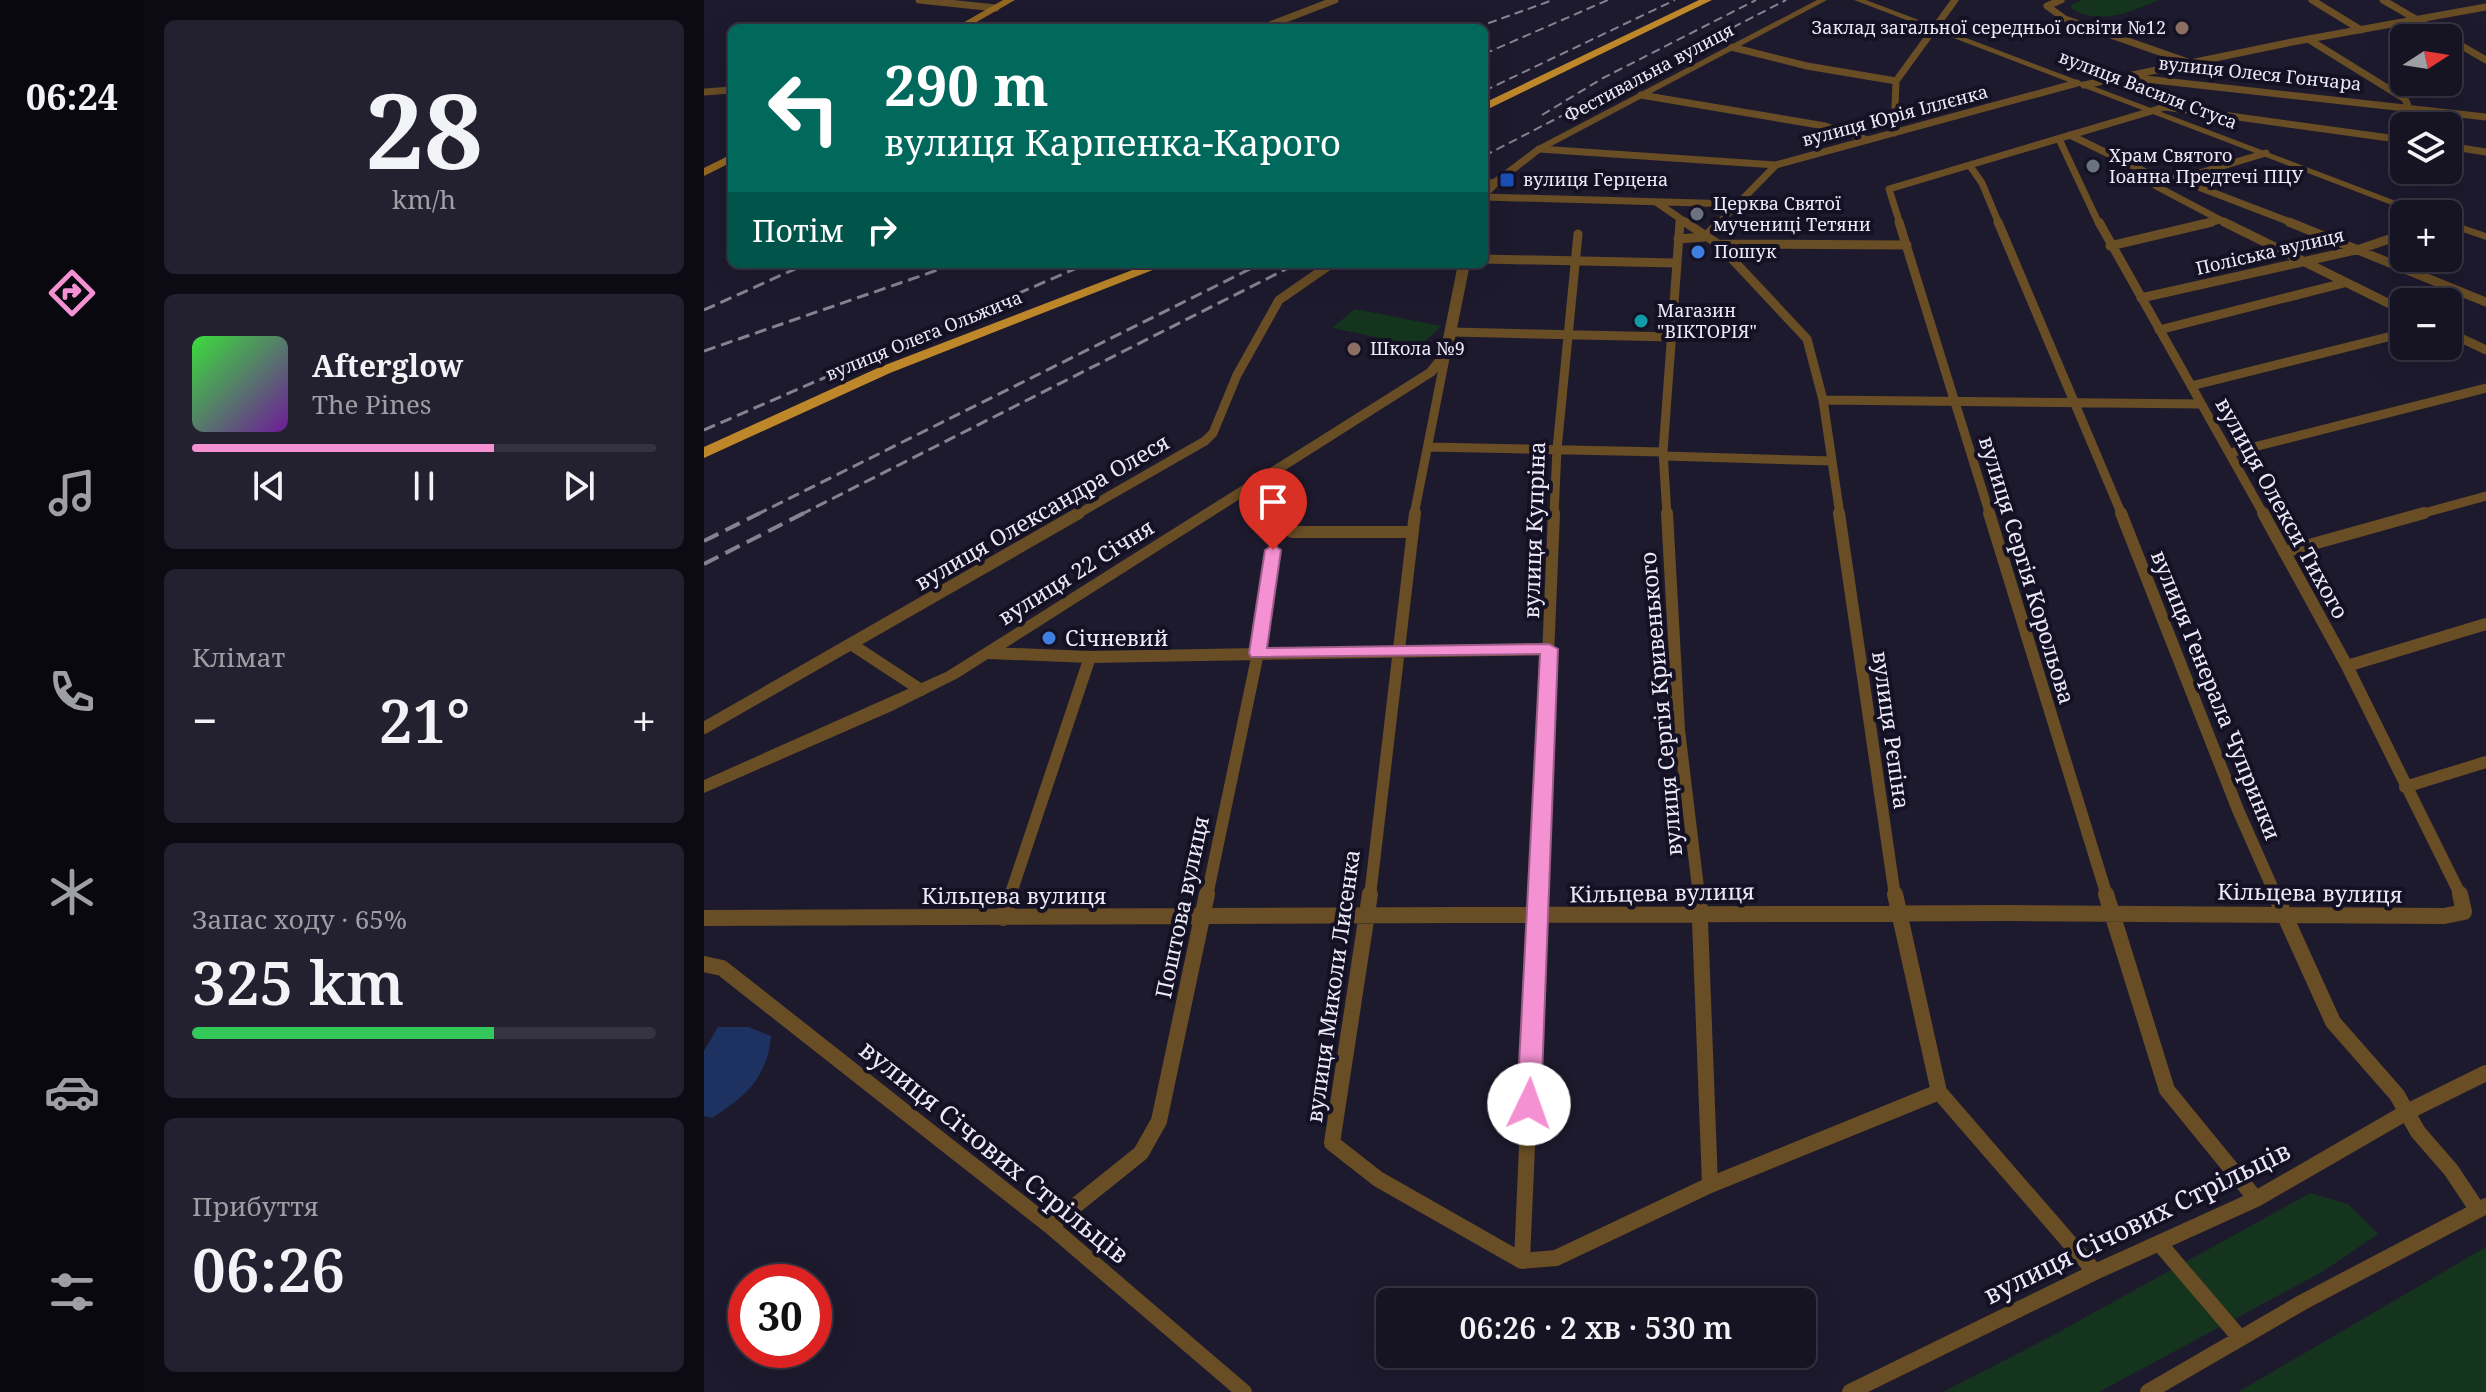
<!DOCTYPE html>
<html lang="uk">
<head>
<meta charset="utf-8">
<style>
  :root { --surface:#161422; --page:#23212f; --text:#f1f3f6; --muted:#9e9ea5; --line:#353340; --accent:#f491d3 }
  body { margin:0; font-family:"Noto Serif",serif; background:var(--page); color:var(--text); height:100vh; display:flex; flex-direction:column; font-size:30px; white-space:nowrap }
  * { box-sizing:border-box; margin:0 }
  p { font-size:26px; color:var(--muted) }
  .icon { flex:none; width:44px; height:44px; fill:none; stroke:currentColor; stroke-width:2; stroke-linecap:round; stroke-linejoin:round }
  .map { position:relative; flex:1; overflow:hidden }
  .side { display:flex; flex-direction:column; gap:20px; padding:20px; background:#0c0b13; width:560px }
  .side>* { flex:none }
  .guide { position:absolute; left:24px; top:24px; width:760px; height:244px; border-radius:12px; box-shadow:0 8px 32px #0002,0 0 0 2px var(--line); background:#00695c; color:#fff; overflow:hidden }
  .needle { width:52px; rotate:78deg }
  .tools { position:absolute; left:1686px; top:24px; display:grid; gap:16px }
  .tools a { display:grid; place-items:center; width:72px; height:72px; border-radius:12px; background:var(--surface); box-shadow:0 8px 32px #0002,0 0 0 2px var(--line); font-size:40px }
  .speed { position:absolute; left:24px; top:1264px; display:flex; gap:16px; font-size:40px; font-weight:700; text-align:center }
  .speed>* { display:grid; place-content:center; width:104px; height:104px; border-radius:50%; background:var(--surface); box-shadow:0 8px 32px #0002,0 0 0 2px var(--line); line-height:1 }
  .speed .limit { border:12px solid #d22; background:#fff; color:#111 }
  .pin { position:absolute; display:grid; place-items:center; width:68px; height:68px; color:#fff; margin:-82px -34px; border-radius:50% 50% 50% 0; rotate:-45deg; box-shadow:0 0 8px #0007 }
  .pin .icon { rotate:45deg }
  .me { position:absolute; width:88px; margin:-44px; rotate:3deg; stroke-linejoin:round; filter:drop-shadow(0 0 6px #0008) }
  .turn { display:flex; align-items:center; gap:28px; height:168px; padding:0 24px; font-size:36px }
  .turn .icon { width:104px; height:104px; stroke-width:2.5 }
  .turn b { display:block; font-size:56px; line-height:68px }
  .then { display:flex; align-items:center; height:76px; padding:0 24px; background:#0003; gap:16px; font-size:30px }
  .big { font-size:60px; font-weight:600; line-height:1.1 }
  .side .tile { flex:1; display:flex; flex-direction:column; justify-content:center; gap:12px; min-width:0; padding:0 28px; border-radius:12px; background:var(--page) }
  .side .dial { align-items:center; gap:0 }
  .dial b { font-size:104px; line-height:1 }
  .song { display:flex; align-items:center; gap:24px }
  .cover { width:96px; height:96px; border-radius:12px; background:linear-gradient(135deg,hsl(120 70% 55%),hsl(280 70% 35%)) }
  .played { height:8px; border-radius:4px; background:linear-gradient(90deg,var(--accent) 65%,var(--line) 65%) }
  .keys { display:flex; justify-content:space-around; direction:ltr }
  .heat { display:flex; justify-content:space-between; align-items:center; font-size:44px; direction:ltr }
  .charge { height:12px; border-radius:6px; background:linear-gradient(90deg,#34c759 65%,var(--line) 0) }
  .trip { position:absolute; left:672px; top:1288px; width:440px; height:80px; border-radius:12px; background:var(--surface); box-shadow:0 8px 32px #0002,0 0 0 2px var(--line); font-weight:600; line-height:80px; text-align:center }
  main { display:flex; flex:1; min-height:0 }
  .tab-bar { display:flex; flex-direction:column; width:144px; justify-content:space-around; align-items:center; background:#09080e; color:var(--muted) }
  .tab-bar .icon { width:56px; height:56px }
  .tab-bar .active { color:var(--accent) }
  .tab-bar b { font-size:36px; color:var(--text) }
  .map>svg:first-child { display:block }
</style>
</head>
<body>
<main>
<nav class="tab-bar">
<b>06:24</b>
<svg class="icon active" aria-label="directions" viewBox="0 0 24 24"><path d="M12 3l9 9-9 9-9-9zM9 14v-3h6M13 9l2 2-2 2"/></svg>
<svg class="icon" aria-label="music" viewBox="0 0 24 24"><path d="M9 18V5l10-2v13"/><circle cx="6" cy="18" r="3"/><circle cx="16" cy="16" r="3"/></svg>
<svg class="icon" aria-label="phone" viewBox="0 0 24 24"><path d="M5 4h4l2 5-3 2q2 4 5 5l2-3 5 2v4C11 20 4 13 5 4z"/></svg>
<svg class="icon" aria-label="climate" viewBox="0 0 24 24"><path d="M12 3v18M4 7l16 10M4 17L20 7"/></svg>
<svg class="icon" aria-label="car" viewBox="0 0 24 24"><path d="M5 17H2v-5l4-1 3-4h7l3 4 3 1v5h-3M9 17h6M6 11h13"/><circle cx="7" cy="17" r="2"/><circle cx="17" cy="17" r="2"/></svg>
<svg class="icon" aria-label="filters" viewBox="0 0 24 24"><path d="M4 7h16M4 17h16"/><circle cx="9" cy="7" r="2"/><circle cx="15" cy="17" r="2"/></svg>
</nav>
<section class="side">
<div class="tile dial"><b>28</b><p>km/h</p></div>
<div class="tile">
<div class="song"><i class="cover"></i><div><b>Afterglow</b><p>The Pines</p></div></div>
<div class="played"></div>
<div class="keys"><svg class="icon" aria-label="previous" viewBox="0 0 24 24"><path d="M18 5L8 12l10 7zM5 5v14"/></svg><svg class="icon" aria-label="pause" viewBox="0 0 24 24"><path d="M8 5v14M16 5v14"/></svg><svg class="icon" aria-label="next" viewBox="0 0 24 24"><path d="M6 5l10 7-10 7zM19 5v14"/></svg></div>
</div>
<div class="tile"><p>Клімат</p>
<div class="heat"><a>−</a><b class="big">21°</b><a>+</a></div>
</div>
<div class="tile"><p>Запас ходу · 65%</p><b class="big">325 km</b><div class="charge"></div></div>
<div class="tile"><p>Прибуття</p><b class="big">06:26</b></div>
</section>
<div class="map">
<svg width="1782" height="1392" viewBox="0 0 1782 1392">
  <rect width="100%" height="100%" fill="#1e1a2e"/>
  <path fill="#15341d" d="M1379 0H1455C1428 11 1395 27 1367 8L1368 4Z
    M651 309 737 326 716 346 628 328Z
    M1606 1193 1644 1204 1674 1234 1618 1272 1395 1392H1239L1344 1338Z
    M1782 1247V1392H1534Z"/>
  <path fill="#1d3261" d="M14 1027H44L67 1036C63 1078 42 1096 8 1118L0 1116V1051Z"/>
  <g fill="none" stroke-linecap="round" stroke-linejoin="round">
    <path stroke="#684d25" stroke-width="7" d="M215 0 292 8
      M1357 0 1343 6 1361 19 1484 62
      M1608 0 1657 30
      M1679 0 1782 60
      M558 28 631 0
      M1604 39 1701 99 1704 106
      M1027 47 1103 66 1192 81
      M1432 78 1782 117
      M1380 85 1588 42 1782 7
      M0 92 28 90
      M937 95 1121 126 1164 140
      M1190 133 1192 81 1251 0
      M1366 135 1462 182
      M1355 139 1395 224
      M1744 146 1782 152
      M835 149 1072 165
      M1266 166 1278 183 1295 224
      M1471 178 1591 224
      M780 184 792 182
      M780 197 1031 204
      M952 202 984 224
      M976 224V220
      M1014 224 1072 165 1373 83
      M1196 224 1185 189 1461 107 1700 140
      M1500 224 1516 220
      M1524 224 1452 186 1562 153"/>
    <path stroke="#684d25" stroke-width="9" d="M981 222 1014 244 1103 339 1119 400 1136 515
      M1195 222 1286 515
      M1294 222 1418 515
      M1395 222 1560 515
      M1520 222 1700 311
      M1585 222 1782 302
      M974 239 1001 237 1016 222
      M1014 244 1203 245
      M1406 246 1508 222
      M780 259 971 263
      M1437 298 1656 249 1700 234
      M1455 330 1640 283
      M748 332 969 337
      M1744 332 1782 350
      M1487 386 1700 333
      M1119 400 1497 404
      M724 447 959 452
      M1526 453 1782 388
      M960 456 1127 461
      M372 515 501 441 509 433 533 375 575 300 627 264
      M710 515 742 353
      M850 515 853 449 874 234
      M963 515 959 452 976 222
      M1713 515 1782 496"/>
    <path stroke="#684d25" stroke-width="12" d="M963 513 975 730 995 896
      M1135 513 1191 896
      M1285 513 1403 896
      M1417 513 1534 810 1572 896
      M1559 513 1643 666 1757 896
      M588 532H707
      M1580 552 1720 513
      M147 644 217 690
      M284 653 386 657 845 649
      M1643 666 1782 624
      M0 728 375 513
      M1701 787 1782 762
      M306 896 386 657
      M503 896 554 653 569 550
      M666 896 711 513
      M834 896 850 513"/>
    <path stroke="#684d25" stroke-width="16" d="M666 894 628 1143 674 1179 818 1261 852 1258 1006 1185 1235 1092
      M995 894 1006 1185
      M1191 894 1235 1092 1391 1272
      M1402 894 1463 1090 1552 1199
      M1571 894 1629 1022 1693 1095 1714 1132 1747 1170 1773 1209
      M0 918 1305 913 1740 916 1760 912 1756 894
      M299 918 307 894
      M0 964 18 968 346 1226 540 1392
      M346 1226 437 1153 455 1121 503 894
      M1455 1243 1536 1338
      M818 1261 834 894
      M1146 1392 1391 1272 1552 1199 1701 1113 1782 1073
      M1444 1392 1599 1302 1782 1206"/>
    <path fill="#684d25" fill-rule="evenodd" d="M1113 0H1123L838 151 796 184 780 200V190L788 180 832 147Z
      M1150 0H1162L1726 214H1711Z
      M1744 220 1782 233V240L1744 227Z
      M754 264H766L748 353 731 375 254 678 188 711 0 793V780L242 672 723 369 736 353Z"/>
    <path fill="#926821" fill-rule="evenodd" d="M299 0H311L262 28H250Z
      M28 154V162L0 176V168Z"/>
    <path fill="#bd872a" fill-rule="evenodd" d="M995 0H1008L780 111V103Z
      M444 264H464L186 373 0 458V447L176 367Z"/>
    <path stroke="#858294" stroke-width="2" stroke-dasharray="9 5" stroke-linecap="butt" d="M771 28 849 0
      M780 54 904 0
      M780 91 971 0
      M838 115 899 78 1052 0
      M780 156 1082 0"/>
    <path stroke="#858294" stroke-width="3" stroke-dasharray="12 6" stroke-linecap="butt" d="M0 310 102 264
      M0 351 251 264
      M0 430 382 264
      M52 515 556 264
      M96 515 592 264"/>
    <path stroke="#858294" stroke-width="4" stroke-dasharray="16 8" stroke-linecap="butt" d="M0 541 56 513
      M0 564 100 513"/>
  </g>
  <path fill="#f491d3" stroke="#9f5e89" stroke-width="2" d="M569 545 577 550 563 648 845 644 854 649 837 1104 833 1111 825 1114 817 1111 813 1104 836 654 547 657 545 653 561 550Z"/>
  <g fill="#8d6e63" stroke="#151124" stroke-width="3">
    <circle cx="1478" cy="28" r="8"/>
    <circle cx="650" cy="349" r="8"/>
  </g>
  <g fill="#6b7280" stroke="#151124" stroke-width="3">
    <circle cx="1389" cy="166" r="8"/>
    <circle cx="993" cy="214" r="8"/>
  </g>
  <rect fill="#1a4fb4" stroke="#151124" stroke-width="3" x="795" y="172" width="16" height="16" rx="4"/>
  <g fill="#3f7fe0" stroke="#151124" stroke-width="3">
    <circle cx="994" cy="252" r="8"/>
    <circle cx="345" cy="638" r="8"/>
  </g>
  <circle fill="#0f9aa8" stroke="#151124" stroke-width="3" cx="937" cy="321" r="8"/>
  <g text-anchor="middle" stroke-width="8" stroke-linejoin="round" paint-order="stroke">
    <g font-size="18" fill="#eceaf9" stroke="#151124" text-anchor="start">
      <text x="1462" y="34" text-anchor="end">Заклад загальної середньої освіти №12</text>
      <text x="1405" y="162">Храм Святого<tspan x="1405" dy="21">Іоанна Предтечі ПЦУ</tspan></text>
      <text x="819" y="186">вулиця Герцена</text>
      <text x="1009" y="210">Церква Святої<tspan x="1009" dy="21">мучениці Тетяни</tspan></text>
      <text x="1010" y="258">Пошук</text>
      <text x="953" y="317">Магазин<tspan x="953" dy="21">"ВІКТОРІЯ"</tspan></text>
      <text x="666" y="355">Школа №9</text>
    </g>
    <g font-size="18" fill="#eceaf9" stroke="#151124">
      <text transform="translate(945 73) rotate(-28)" y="6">Фестивальна вулиця</text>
      <text transform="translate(1556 74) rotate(6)" y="6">вулиця Олеся Гончара</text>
      <text transform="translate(1444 90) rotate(21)" y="6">вулиця Василя Стуса</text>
      <text transform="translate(1191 116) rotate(-15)" y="6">вулиця Юрія Іллєнка</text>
      <text transform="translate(1566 252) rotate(-13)" y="6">Поліська вулиця</text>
      <text transform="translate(220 336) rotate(-22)" y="6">вулиця Олега Ольжича</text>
    </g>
    <g font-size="22" fill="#eceaf9" stroke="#151124">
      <text transform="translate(1578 508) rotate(61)" y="8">вулиця Олекси Тихого</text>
      <text transform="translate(338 512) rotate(-30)" y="8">вулиця Олександра Олеся</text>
      <text transform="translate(830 530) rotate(-88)" y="8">вулиця Купріна</text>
      <text transform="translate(1323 570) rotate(73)" y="8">вулиця Сергія Корольова</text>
      <text transform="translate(372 572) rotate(-32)" y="8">вулиця 22 Січня</text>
      <text transform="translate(1512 695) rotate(68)" y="8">вулиця Генерала Чупринки</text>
      <text transform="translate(957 704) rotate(-95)" y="8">вулиця Сергія Кривенького</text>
      <text transform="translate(1187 730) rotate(82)" y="8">вулиця Рєпіна</text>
      <text transform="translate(958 893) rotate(-1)" y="8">Кільцева вулиця</text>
      <text transform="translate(1606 893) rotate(1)" y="8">Кільцева вулиця</text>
      <text x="310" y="904">Кільцева вулиця</text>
      <text transform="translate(478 907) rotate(-78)" y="8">Поштова вулиця</text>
      <text transform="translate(629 986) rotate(-82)" y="8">вулиця Миколи Лисенка</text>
    </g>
    <g font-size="22" fill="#eceaf9" stroke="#151124" text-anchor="start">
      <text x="361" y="646">Січневий</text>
    </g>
    <g font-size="26" fill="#eceaf9" stroke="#151124">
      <text transform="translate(290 1152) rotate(39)" y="9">вулиця Січових Стрільців</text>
      <text transform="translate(1433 1223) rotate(-26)" y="9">вулиця Січових Стрільців</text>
    </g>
  </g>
</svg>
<div class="tools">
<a><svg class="needle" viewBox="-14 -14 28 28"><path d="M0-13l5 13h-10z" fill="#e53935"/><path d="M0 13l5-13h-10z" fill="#9e9ea5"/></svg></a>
<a><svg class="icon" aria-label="layers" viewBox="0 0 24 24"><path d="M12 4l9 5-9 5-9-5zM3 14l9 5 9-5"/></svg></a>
<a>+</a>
<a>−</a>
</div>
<div class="speed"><div class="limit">30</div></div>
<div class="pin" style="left:569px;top:550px;background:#d93025"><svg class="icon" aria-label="arrive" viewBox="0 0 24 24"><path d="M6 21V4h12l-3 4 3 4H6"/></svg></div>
<svg class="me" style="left:825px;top:1104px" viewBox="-20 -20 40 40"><circle r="19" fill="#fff"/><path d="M0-13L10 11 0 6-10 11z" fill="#f491d3"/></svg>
<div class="trip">06:26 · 2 хв · 530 m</div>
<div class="guide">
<div class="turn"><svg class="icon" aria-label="left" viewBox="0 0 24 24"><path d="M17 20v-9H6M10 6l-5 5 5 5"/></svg><div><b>290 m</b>вулиця Карпенка-Карого</div></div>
<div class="then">Потім<svg class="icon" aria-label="right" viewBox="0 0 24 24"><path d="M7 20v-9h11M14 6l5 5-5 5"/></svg></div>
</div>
</div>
</main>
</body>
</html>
